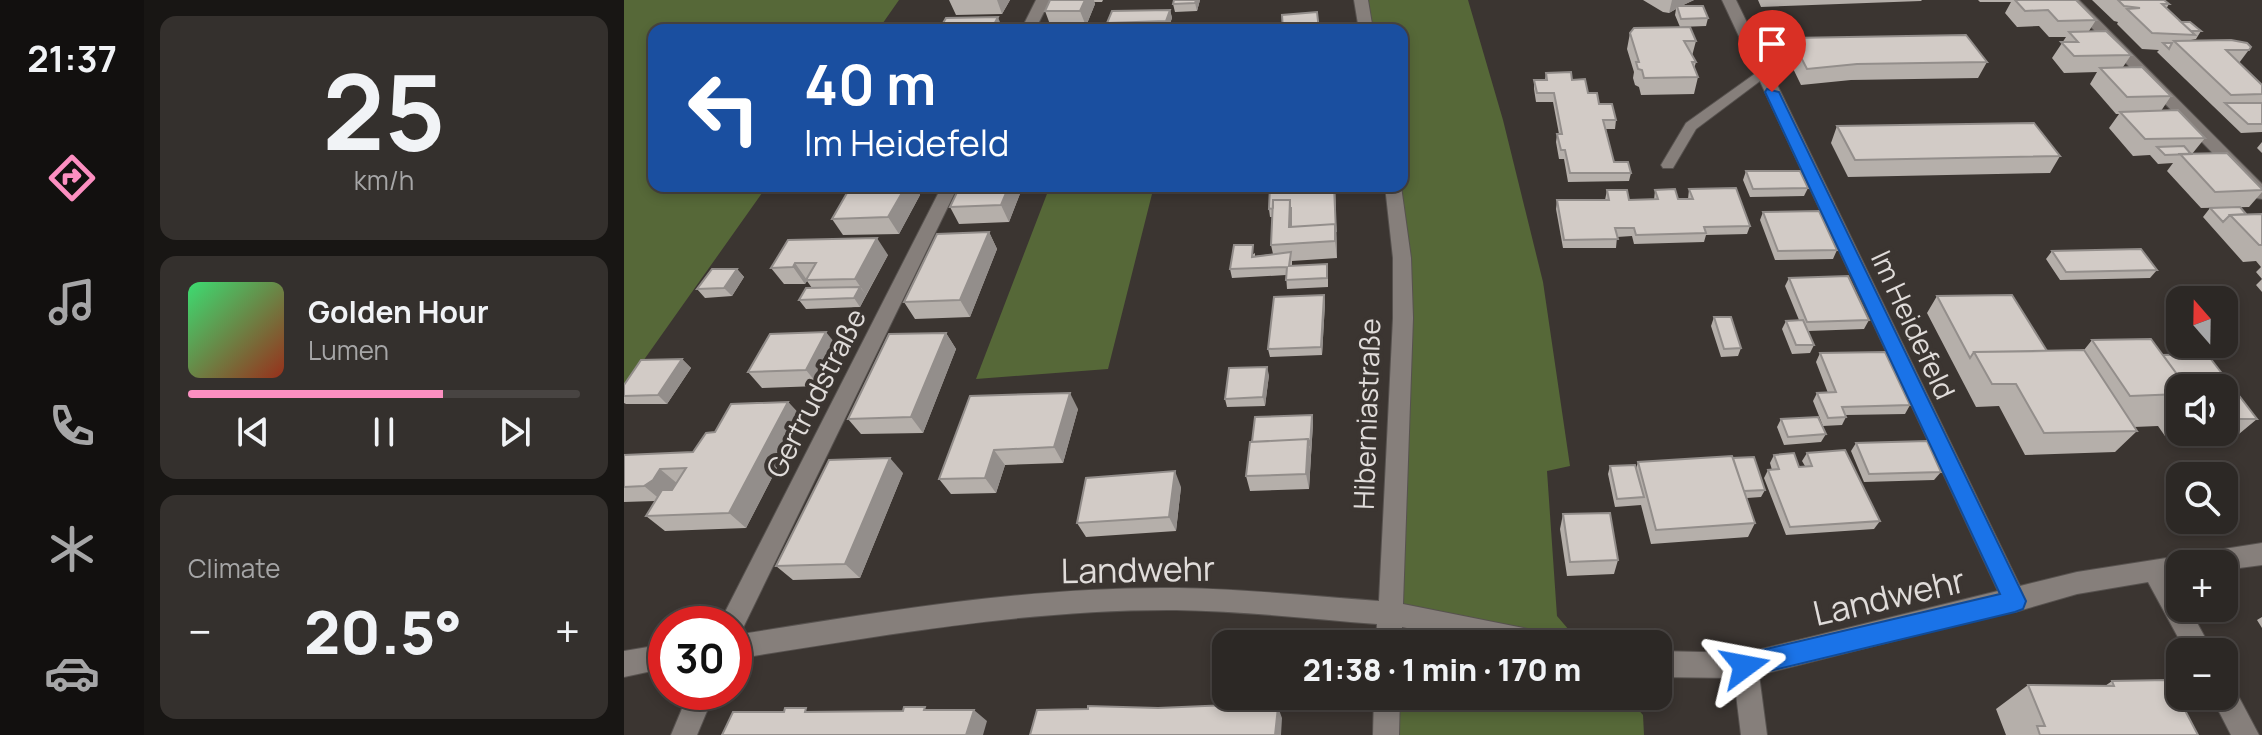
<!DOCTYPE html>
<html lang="en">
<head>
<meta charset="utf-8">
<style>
  :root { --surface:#2c2825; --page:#34302d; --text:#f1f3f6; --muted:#a6a6a7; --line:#484442; --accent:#fc8fc1 }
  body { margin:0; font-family:Manrope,sans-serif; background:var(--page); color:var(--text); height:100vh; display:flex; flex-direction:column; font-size:30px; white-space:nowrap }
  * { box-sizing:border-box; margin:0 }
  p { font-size:26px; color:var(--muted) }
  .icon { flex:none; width:44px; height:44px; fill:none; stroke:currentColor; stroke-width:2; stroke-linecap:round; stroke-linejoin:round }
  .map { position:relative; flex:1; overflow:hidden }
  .drawer { display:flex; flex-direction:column; gap:16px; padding:16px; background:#181614; width:480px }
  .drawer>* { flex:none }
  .banner { position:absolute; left:24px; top:24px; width:760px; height:168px; border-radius:16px; box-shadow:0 4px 12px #0003,0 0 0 2px var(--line); background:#1a4fa0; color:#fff; overflow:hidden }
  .needle { width:52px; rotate:340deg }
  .fabs { position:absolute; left:1542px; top:286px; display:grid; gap:16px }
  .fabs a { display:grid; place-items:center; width:72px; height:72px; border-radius:16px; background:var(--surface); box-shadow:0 4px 12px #0003,0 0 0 2px var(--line); font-size:40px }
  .speed { position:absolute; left:24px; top:606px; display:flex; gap:16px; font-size:40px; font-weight:700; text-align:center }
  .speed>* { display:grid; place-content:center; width:104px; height:104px; border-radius:50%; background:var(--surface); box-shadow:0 4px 12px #0003,0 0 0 2px var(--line); line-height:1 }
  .speed .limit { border:12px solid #d22; background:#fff; color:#111 }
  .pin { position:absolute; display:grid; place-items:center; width:68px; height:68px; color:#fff; margin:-82px -34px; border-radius:50% 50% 50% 0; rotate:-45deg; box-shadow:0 0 8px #0007 }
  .pin .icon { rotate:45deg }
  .me { position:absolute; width:88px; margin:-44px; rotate:77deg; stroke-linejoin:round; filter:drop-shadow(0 0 6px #0008) }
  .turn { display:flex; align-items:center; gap:28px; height:168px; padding:0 24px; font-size:36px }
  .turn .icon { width:104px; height:104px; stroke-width:2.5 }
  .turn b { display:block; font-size:56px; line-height:68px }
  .big { font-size:60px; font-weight:800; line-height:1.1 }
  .drawer .card { flex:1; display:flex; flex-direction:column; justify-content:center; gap:12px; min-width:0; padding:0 28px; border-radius:16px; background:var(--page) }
  .drawer .dial { align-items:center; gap:0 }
  .dial b { font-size:104px; line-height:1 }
  .song { display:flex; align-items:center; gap:24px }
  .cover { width:96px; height:96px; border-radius:12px; background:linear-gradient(135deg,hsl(140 70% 55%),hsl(10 70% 35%)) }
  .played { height:8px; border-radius:4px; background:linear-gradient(90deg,var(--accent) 65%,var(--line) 65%) }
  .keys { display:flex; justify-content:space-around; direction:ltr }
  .heat { display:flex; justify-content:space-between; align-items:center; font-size:44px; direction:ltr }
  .trip { position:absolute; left:588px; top:630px; width:460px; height:80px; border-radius:16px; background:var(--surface); box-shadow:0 4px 12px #0003,0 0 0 2px var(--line); font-weight:800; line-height:80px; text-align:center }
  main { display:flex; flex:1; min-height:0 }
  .tab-bar { display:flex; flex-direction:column; width:144px; justify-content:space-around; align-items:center; background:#12100f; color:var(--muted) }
  .tab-bar .icon { width:56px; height:56px }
  .tab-bar .current { color:var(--accent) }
  .tab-bar b { font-size:36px; color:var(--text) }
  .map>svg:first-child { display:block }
</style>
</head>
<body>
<main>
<nav class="tab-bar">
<b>21:37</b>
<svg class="icon current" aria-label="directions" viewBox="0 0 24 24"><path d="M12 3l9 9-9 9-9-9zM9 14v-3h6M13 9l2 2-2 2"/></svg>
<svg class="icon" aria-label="music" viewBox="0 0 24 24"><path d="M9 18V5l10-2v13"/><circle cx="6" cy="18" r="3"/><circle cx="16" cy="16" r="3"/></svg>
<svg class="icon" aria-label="phone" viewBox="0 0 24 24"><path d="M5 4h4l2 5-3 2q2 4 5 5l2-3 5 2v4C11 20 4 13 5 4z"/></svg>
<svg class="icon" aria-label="climate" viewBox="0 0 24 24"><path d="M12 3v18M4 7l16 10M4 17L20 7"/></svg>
<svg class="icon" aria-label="car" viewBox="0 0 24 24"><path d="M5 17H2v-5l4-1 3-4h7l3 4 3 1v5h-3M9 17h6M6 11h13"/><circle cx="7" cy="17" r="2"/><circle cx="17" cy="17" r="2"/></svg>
</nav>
<section class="drawer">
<div class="card dial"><b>25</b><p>km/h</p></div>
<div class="card">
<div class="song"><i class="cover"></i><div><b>Golden Hour</b><p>Lumen</p></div></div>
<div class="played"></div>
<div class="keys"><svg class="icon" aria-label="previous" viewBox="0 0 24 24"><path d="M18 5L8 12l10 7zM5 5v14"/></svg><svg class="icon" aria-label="pause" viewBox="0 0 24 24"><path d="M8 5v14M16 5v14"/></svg><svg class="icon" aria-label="next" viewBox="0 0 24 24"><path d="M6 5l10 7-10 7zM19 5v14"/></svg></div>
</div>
<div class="card"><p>Climate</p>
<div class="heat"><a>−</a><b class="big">20.5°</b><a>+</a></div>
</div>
</section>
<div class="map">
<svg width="1638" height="735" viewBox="0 0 1638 735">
  <rect width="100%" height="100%" fill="#3b3531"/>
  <path fill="#566838" d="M0 0H275L254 30H30V186H143L0 388Z
    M737 0H844L879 120 919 282 946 466 923 471 933 616 957 644H765L771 554 769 186H778V30H742Z
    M426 186H530L484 369 352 379Z
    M763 696H1002L1019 715 1020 735H762Z"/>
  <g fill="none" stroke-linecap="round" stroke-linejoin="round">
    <g stroke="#57524f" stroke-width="2">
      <path id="lane" d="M1139 68 1144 69V75L1072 129 1049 168H1039L1037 165 1062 123Z"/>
    </g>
    <g stroke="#57524f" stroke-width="2">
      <path id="street" d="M412 0H426L411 30H397Z
        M730 0H744L749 30H735Z
        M1098 0H1112L1396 586 1453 572 1638 543V565L1600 570V564H1556V577L1548 578 1556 593V608H1565L1589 652H1562L1524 582 1453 594 1391 612 1387 611 1135 675 1143 735H1117L1110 678 1034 677V651L1121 653 1374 591Z
        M1441 0H1455L1638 184V199L1632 198Z
        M318 186H334L117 632 111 635C257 612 405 586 554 588 620 589 688 596 755 601L769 318V258L761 186H777L787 258 789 318 779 604 919 632 928 635 932 644H860L778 627V644H752L753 624C687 619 619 611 552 610 404 609 256 636 110 659V624H96L99 616Z
        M42 644V668L0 677V651Z
        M1600 682 1609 686 1635 735H1607L1587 696H1600Z
        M65 692H91L73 735H47Z
        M750 696H776L775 735H749Z"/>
    </g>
    <use href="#lane" fill="#867f7b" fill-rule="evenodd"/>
    <use href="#street" fill="#867f7b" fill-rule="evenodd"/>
  </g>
  <path fill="#b5afaa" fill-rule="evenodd" d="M325 0H386L378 14 332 15Z
    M426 0H479L478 2H470L471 4 462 26 427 27 421 11Z
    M576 0 573 11 551 12 549 4Z
    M1019 0H1070L1057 6 1084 18 1082 26 1056 27 1051 15 1052 9 1045 13 1039 12Z
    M1134 0H1298L1297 1 1137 7Z
    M1354 0H1452L1472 20 1465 31 1507 55 1499 67 1547 96 1537 111 1581 138 1568 154 1638 189V192L1625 207 1577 208 1543 171 1549 163 1534 164 1526 155 1509 156 1485 128 1495 114H1492L1466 84 1473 72 1440 73 1428 58 1442 37H1425L1415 26 1393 27 1381 13 1387 2H1356Z
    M1468 0H1540L1545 4 1542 9 1557 22 1577 31 1572 39 1567 40 1627 47 1615 63 1638 85V132L1617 133 1533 52 1535 50 1518 49 1493 24 1494 22 1490 21Z
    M546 10 548 18 544 29 486 30 483 23Z
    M1006 33 1072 41 1068 56 1072 62 1070 69 1074 77 1070 94 1017 95 1015 87 1011 85 1009 78 1010 72 1003 49Z
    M1167 38 1363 62 1354 78 1227 80 1177 85 1162 54Z
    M922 73 948 80 992 120 991 129H982L990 162 1007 173 1005 181 944 182 940 159H935L932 142 933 134H935L929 102H912L910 89V80H921Z
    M1213 126 1436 156 1426 173 1224 177 1207 143Z
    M1638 142V153L1633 148Z
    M1122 171 1184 188 1180 196 1126 197 1119 180Z
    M227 186H291L296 195 275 234 219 235 208 219Z
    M399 186 385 222 335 224 326 207Z
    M711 186 713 258 668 261V266L704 273V287L663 289 662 275 608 278 606 269 631 253V256L649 254 647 245 648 217H646L645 209Z
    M1065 189 1126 226 1123 234 1082 235 1080 242 1010 244 1008 236 993 237 992 248H939L932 209 933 200H981L983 190 1005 200H1030L1031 190 1054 199H1064Z
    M1586 208 1622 214H1638V279L1632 272 1637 267 1632 261 1619 262 1579 217Z
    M1139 212 1213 250 1209 259 1151 260 1136 220Z
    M365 232 373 249 346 317 291 319 280 302Z
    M164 240 264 255 236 307 182 309 175 300 188 288 183 281 181 284H160L147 268Z
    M1428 251 1533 270 1526 278 1436 280 1422 259Z
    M113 269 120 277 108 296 81 298 73 289Z
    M1165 278 1245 320 1240 329 1184 331 1190 345 1186 353 1168 354 1158 329 1162 321 1175 320 1161 286Z
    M1638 279V292L1632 285Z
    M700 295 701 303 698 355 646 357 644 349Z
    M1388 295 1423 351 1460 350 1468 340 1527 339 1539 355 1583 354 1633 419 1615 434 1541 436 1534 426 1510 427 1513 431 1491 452 1401 455 1375 406 1352 407 1303 313 1313 296ZM1556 388H1600V432H1556Z
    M1090 317 1117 348 1114 356 1097 357 1087 326Z
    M322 333 332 349 299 433 237 434 224 419Z
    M215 348 195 386 138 388 124 372Z
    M1196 353 1286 405 1281 414 1222 415V417L1218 425 1199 426 1189 401 1193 393H1204L1192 362Z
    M58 359 67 368 43 404H2L0 403V385Z
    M645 375 641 406 603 407 601 399Z
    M346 396 454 409 439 463 381 465 372 493 327 494 315 479Z
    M164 402 179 418 122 528 41 531 22 516 31 501 0 502V455L69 452 91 432Z
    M688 415 689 423 685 489 626 491 622 476 628 442Z
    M1157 419 1202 434 1197 442 1160 445 1153 427Z
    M1232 443 1317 472 1310 480 1240 482 1227 451Z
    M1183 453 1256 521 1250 529 1162 535 1140 478 1144 470H1148L1146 463 1150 455 1175 467 1181 466 1178 461Z
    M1109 458 1141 490 1137 497 1123 498 1131 523 1124 537 1027 544 1017 505 991 507 984 474 986 466 1012 469 1014 462Z
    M279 473 236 578 169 580 152 566Z
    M557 487 552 531 462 537 453 523Z
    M939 514 994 560 990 574 943 576 936 529Z
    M1638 617V628L1633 620Z
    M1488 681 1574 735H1382L1372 709 1404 685 1481 686Z"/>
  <path fill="#938e8b" d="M373 0H386L378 14Z
    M461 0H470L471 4 462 26 456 11Z
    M572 0H576L573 11 571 3Z
    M1048 0H1070L1053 8V6L1052 9 1045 13Z
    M546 10 548 18 544 29 542 21Z
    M374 17 379 30H367Z
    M282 186H291L296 195 275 234 264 217Z
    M385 186H399L385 222 377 205Z
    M711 186 713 258 711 241Z
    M365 232 373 249 346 317 336 300Z
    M253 238 264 255 242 295 231 279Z
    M171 263 183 280H182L183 281 181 284 169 267Z
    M113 269 120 277 108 296 100 288Z
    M236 287 242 295 236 307 230 298Z
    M700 295 701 303 698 355 697 347Z
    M202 332 215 348 195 386 182 370Z
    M322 333 332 349 299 433 287 417Z
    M58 359 67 368 43 404 34 395Z
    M643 367 645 375 641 406 639 397Z
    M446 393 454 409 439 463 430 447Z
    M164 402 179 418 122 528 105 513Z
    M688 415 689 423 687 455 686 447Z
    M684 439 687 455 685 489 682 474Z
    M370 450 381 465 372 493 361 478Z
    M266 458 279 473 236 578 221 564Z
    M36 469 54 484 38 501 20 486Z
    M551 471 557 487 552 531 545 517Z
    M654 707 658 718 657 735H651Z
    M350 710 363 721 359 735H342Z"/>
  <path fill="#d2cbc6" stroke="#938e8b" stroke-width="2" d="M426 0H461L456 11H421Z
    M550 0H572L571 3 549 4Z
    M1391 0H1452L1472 20 1434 21 1424 10 1401 11Z
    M1494 0H1540L1545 4H1538L1571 35 1528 33 1503 9 1516 8 1500 6Z
    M1053 6H1079L1084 18 1057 19Z
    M546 10 542 21 483 23 488 11Z
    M693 12 695 30H659L658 15Z
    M374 17 367 30H315L322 18Z
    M1557 22H1566L1577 31H1567Z
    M1066 27 1072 41H1060L1072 62H1068L1074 77 1020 78 1018 70 1014 69 1012 62H1015L1006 33 1010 28Z
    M1482 31 1507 55 1450 56 1437 42H1454L1445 32Z
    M1342 35 1363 62 1233 64 1183 69 1167 38Z
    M1607 40 1623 43 1627 47 1625 50H1602L1638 85V94L1607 95 1550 41Z
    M1539 43H1548L1545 49Z
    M1518 67 1547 96 1503 97 1476 68Z
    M947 72 948 80 961 79 964 93H973L975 104H988L992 120H979L990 162H1004L1007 173H946L941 150H937L933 134H938L930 93H913L910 80H923L922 73Z
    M1601 103H1638V124H1624Z
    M1554 110 1581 138 1521 139 1496 112Z
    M1410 123 1436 156 1231 160 1213 126Z
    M1560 146 1567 154 1541 155 1533 147Z
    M1603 153 1638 189V190L1591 192 1556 154Z
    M1122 171H1176L1184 188 1129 189Z
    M227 186H282L264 217 208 219Z
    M336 186H385L377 205 326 207Z
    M646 186H710L712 232 711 224 667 227V208H666V200H649V208L645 209Z
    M1112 188 1126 226 1080 227 1082 233 1012 235 1010 228H991L994 239 940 240 933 200H985L983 190H1003L1005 200 1034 199 1031 190 1051 189 1054 199H1069L1065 189Z
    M649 200H666L665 227 711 224V241L647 245Z
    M1616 207 1622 214 1606 215 1599 222 1586 208Z
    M1195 211 1213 250 1154 251 1139 212Z
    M1638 214V245H1635L1606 215Z
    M365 232 336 300 280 302 313 234Z
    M253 238 231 279 182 280 192 263H171L169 267 147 268 164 240Z
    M610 245H629L628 257 667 252 665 266 703 264V278L662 280 663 267 606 269Z
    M1517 249 1533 270 1442 272 1428 251Z
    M88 269H113L100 288 73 289Z
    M1224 276 1245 320 1183 322 1165 278Z
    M236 287 230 298 175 300 182 288Z
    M700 295 697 347 644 349 650 297Z
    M1388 295 1423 351 1350 352 1346 358 1313 296Z
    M1090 317H1107L1117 348 1100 349Z
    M1179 320 1190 345H1172L1162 321Z
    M202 332 182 370 124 372 146 334Z
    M322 333 287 417 224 419 265 334Z
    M1527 339 1563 388H1556V394L1506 396 1468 340Z
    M1460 350 1513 431 1420 433 1392 384H1368L1350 352Z
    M1261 352 1286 405 1218 407 1222 417 1204 418 1193 393 1212 392 1196 353Z
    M1583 354 1633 419H1600V388H1563L1539 355Z
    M58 359 34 395 0 396V385L17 360Z
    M643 367 639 397 601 399 605 368Z
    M446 393 430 447 370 450 361 478 315 479 346 396Z
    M164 402 105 513 22 516 38 490H48L62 468 36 469 29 480 20 486 0 487V455L69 452 82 433 91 432 107 404Z
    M1556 405V418L1551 410Z
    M688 415 686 446 684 439 628 442 631 417Z
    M1194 417 1202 434 1164 437 1157 419Z
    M684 439 682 474 622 476 626 442Z
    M1303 441 1317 472 1245 474 1232 443Z
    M1221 450 1256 521 1166 527 1144 470 1155 469 1150 455 1170 453 1175 467 1188 466 1183 453Z
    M1108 456 1131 523 1032 530 1014 462Z
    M1130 457 1141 490 1120 491 1109 458Z
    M266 458 221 564 152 566 205 460Z
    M1011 465 1020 497 993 499 986 466Z
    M551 471 545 517 453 523 462 478Z
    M986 513 994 560 946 562 939 514Z
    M1545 680 1574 735H1416L1413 726H1421L1404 685 1490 686 1488 681Z
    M604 705V707H654L651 735H406L413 710 464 709V706L534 708Z
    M280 707H301L300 710H350L342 735H98L109 712H160L161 708H182L181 712 279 711Z"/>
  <path fill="#1a73e8" stroke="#114b97" stroke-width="2" d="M1143 89 1155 92 1402 601 1399 609 1391 612 1121 677 1113 674 1109 666 1113 658 1121 654 1376 594 1141 92Z"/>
  <g text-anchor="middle" stroke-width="8" stroke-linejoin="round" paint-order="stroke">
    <g font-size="28" fill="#e0dcda" stroke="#3b3531">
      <text transform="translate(1289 325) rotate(65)" y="10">Im Heidefeld</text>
      <text transform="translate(192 393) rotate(-63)" y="10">Gertrudstraße</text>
      <text transform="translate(743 414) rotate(-88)" y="10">Hiberniastraße</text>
    </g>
    <g font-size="34" fill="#e0dcda" stroke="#3b3531">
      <text transform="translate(514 570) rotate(-1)" y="12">Landwehr</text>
      <text transform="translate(1265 597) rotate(-13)" y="12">Landwehr</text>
    </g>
  </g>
</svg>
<div class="fabs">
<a><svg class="needle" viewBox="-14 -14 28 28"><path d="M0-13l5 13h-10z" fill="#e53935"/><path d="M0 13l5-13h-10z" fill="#a6a6a7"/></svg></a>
<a><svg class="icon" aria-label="sound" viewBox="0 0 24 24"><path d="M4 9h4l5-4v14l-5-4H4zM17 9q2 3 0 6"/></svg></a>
<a><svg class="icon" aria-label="search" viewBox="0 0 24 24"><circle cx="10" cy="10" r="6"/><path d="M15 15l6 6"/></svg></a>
<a>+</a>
<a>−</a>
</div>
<div class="speed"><div class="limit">30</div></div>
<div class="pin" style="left:1148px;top:92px;background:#d93025"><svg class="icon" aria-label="arrive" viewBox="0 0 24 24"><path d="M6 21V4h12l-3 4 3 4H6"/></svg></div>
<svg class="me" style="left:1121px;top:666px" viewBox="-20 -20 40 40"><path d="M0-17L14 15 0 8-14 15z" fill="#1a73e8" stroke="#fff" stroke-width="4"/></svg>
<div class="trip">21:38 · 1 min · 170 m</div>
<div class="banner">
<div class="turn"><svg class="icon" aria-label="left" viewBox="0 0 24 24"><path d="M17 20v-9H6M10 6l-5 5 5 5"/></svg><div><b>40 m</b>Im Heidefeld</div></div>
</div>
</div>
</main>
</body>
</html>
